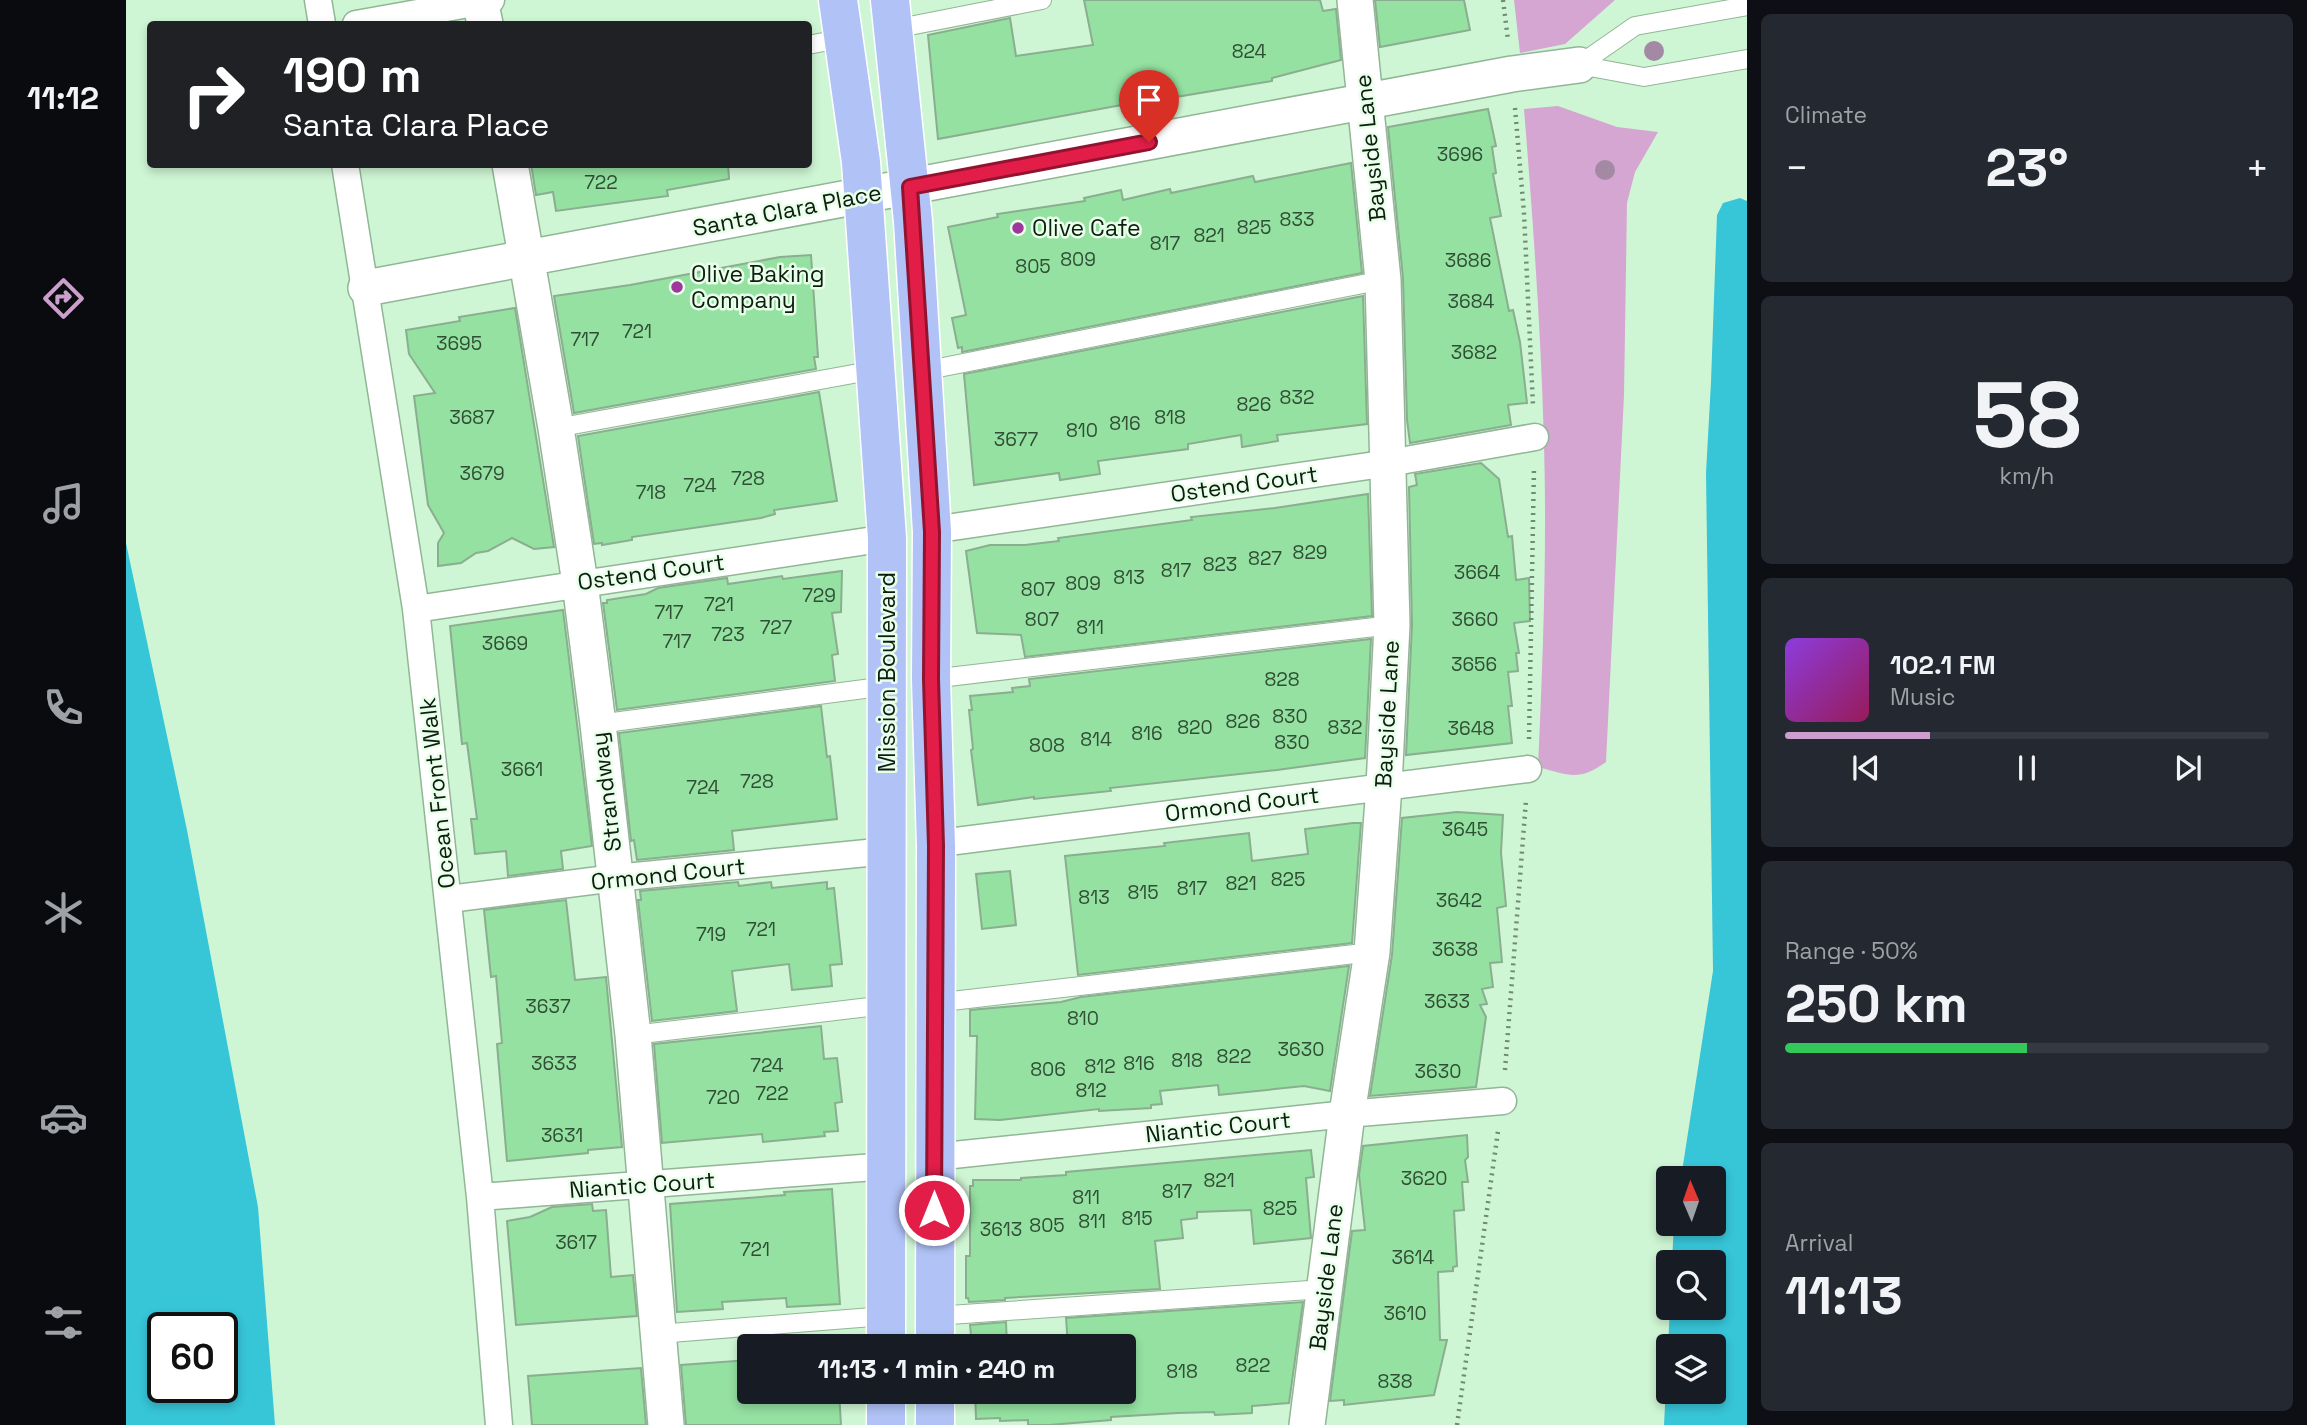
<!DOCTYPE html>
<html lang="en">
<head>
<meta charset="utf-8">
<style>
  :root { --surface:#171b24; --page:#242831; --text:#f1f3f6; --muted:#9ea1a6; --line:#363941; --accent:#cb9ecd }
  body { margin:0; font-family:"Space Grotesk",sans-serif; background:var(--page); color:var(--text); height:100vh; display:flex; flex-direction:column; font-size:26px; white-space:nowrap }
  * { box-sizing:border-box; margin:0 }
  p { font-size:23px; color:var(--muted) }
  .icon { flex:none; width:38px; height:38px; fill:none; stroke:currentColor; stroke-width:2; stroke-linecap:round; stroke-linejoin:round }
  .map { position:relative; flex:1; overflow:hidden }
  .sheet { display:flex; flex-direction:column; gap:14px; padding:14px; background:#0d0f14; width:560px }
  .sheet>* { flex:none }
  .guide { position:absolute; left:21px; top:21px; width:665px; height:147px; border-radius:7px; box-shadow:0 4px 10px #0003; background:#202124; color:#fff; overflow:hidden }
  .needle { width:46px; rotate:358deg }
  .buttons { position:absolute; left:1530px; top:1166px; display:grid; gap:14px }
  .buttons a { display:grid; place-items:center; width:70px; height:70px; border-radius:7px; background:var(--surface); box-shadow:0 4px 10px #0003; font-size:35px }
  .speed { position:absolute; left:21px; top:1312px; display:flex; gap:14px; font-size:35px; font-weight:700; text-align:center }
  .speed>* { display:grid; place-content:center; width:91px; height:91px; border-radius:50%; background:var(--surface); box-shadow:0 4px 10px #0003; line-height:1 }
  .speed .limit { border:4px solid #111; border-radius:10px; background:#fff; color:#111 }
  .pin { position:absolute; display:grid; place-items:center; width:60px; height:60px; color:#fff; margin:-72px -30px; border-radius:50% 50% 50% 0; rotate:-45deg; box-shadow:0 0 7px #0007 }
  .pin .icon { rotate:45deg }
  .me { position:absolute; width:77px; margin:-38px; rotate:0deg; stroke-linejoin:round; filter:drop-shadow(0 0 5px #0008) }
  .turn { display:flex; align-items:center; gap:24px; height:147px; padding:0 21px; font-size:32px }
  .turn .icon { width:91px; height:91px; stroke-width:2.5 }
  .turn b { display:block; font-size:49px; line-height:60px }
  .big { font-size:52px; font-weight:600; line-height:1.1 }
  .sheet .widget { flex:1; display:flex; flex-direction:column; justify-content:center; gap:10px; min-width:0; padding:0 24px; border-radius:10px; background:var(--page) }
  .sheet .dial { align-items:center; gap:0 }
  .dial b { font-size:91px; line-height:1 }
  .song { display:flex; align-items:center; gap:21px }
  .cover { width:84px; height:84px; border-radius:10px; background:linear-gradient(135deg,hsl(270 70% 55%),hsl(330 70% 35%)) }
  .played { height:7px; border-radius:4px; background:linear-gradient(90deg,var(--accent) 30%,var(--line) 30%) }
  .keys { display:flex; justify-content:space-around; direction:ltr }
  .heat { display:flex; justify-content:space-between; align-items:center; font-size:38px; direction:ltr }
  .charge { height:10px; border-radius:5px; background:linear-gradient(90deg,#34c759 50%,var(--line) 0) }
  .trip { position:absolute; left:611px; top:1334px; width:399px; height:70px; border-radius:7px; background:var(--surface); box-shadow:0 4px 10px #0003; font-weight:600; line-height:70px; text-align:center }
  main { display:flex; flex:1; min-height:0 }
  .dock { display:flex; flex-direction:column; width:126px; justify-content:space-around; align-items:center; background:#090b0e; color:var(--muted) }
  .dock .icon { width:49px; height:49px }
  .dock .current { color:var(--accent) }
  .dock b { font-size:32px; color:var(--text) }
  .map>svg:first-child { display:block }
</style>
</head>
<body>
<main>
<nav class="dock">
<b>11:12</b>
<svg class="icon current" aria-label="directions" viewBox="0 0 24 24"><path d="M12 3l9 9-9 9-9-9zM9 14v-3h6M13 9l2 2-2 2"/></svg>
<svg class="icon" aria-label="music" viewBox="0 0 24 24"><path d="M9 18V5l10-2v13"/><circle cx="6" cy="18" r="3"/><circle cx="16" cy="16" r="3"/></svg>
<svg class="icon" aria-label="phone" viewBox="0 0 24 24"><path d="M5 4h4l2 5-3 2q2 4 5 5l2-3 5 2v4C11 20 4 13 5 4z"/></svg>
<svg class="icon" aria-label="climate" viewBox="0 0 24 24"><path d="M12 3v18M4 7l16 10M4 17L20 7"/></svg>
<svg class="icon" aria-label="car" viewBox="0 0 24 24"><path d="M5 17H2v-5l4-1 3-4h7l3 4 3 1v5h-3M9 17h6M6 11h13"/><circle cx="7" cy="17" r="2"/><circle cx="17" cy="17" r="2"/></svg>
<svg class="icon" aria-label="filters" viewBox="0 0 24 24"><path d="M4 7h16M4 17h16"/><circle cx="9" cy="7" r="2"/><circle cx="15" cy="17" r="2"/></svg>
</nav>
<div class="map">
<svg width="1621" height="1425" viewBox="0 0 1621 1425">
  <rect width="100%" height="100%" fill="#cff6d4"/>
  <path fill="#d4a6d1" d="M1388 0H1489L1439 44 1394 53Z
    M1432 106 1491 127 1532 132 1509 172 1501 203 1498 395 1480 762C1453 782 1442 775 1412 767 1417 659 1421 551 1418 443 1415 332 1407 220 1398 109Z"/>
  <path fill="#37c5d8" fill-rule="evenodd" d="M1614 198 1621 201V1425H1538L1544 1307H1587V1262H1546L1548 1223H1587V1178H1555L1587 971 1580 473 1585 382 1591 215 1597 203ZM1542 1346H1587V1391H1542Z
    M0 543 61 830 132 1207 149 1425H0ZM37 1328H96V1388H37Z"/>
  <path fill="#94e1a1" stroke="#8aae8f" stroke-width="2" d="M958 0H1194L1197 11 1210 9 1215 60 1146 78V81L1050 97V95L812 139 802 35 884 18 890 56 967 45Z
    M1249 0H1338L1344 30 1254 47Z
    M1362 109 1370 146 1366 147 1370 173 1367 174 1375 216 1364 218 1383 311 1387 310 1394 342 1401 403 1382 405 1385 425 1284 443 1281 420 1277 278 1262 127Z
    M1225 163 1236 273 836 352V347L832 348 826 318 840 315 822 227 872 217 871 214 959 201 958 198 995 190 997 200 1044 189 1045 193 1127 176 1129 182Z
    M405 164H602L603 179 541 190 542 196 430 211 427 192 410 195Z
    M685 255 692 357H688L690 369 448 413 428 296 504 285 654 257Z
    M1237 296 1241 424 1151 435 1152 441 1116 447 1115 435 1062 444V449L972 461 974 474 934 480 933 473 848 485 838 374Z
    M389 308 428 547 408 549 386 538 362 551 350 553 335 563 312 566V543L318 533 302 505 288 396 309 393 283 354 280 330 334 321 333 317Z
    M693 392 711 501 648 510 649 514 635 518 506 537V540L476 545V543L468 544 452 436Z
    M1355 463 1373 479 1382 537 1386 536 1390 580 1403 578 1404 621 1388 623 1393 653H1390L1392 671 1382 672 1386 706H1382L1386 743 1280 755 1286 625 1283 487 1291 485 1289 474Z
    M1242 494 1246 616 899 657 895 635 851 633 840 551 864 545H899L933 541 932 538 1066 520 1065 517 1149 508Z
    M716 571 715 612 706 613 712 654 706 655 709 681 491 710 477 603H481V600L520 594 532 588 601 578 602 584 656 576 657 579Z
    M437 610 466 846 435 851 437 869 382 876 380 851 349 854 345 819H351L341 743 336 744 324 626Z
    M1245 639 1239 758 1151 770 984 788 985 791 908 799V797L852 805 845 750 847 749 843 710H846L844 696 887 692 886 688 904 686 903 679Z
    M695 706 701 757 704 756 711 819 606 831 608 850 511 860 508 840 505 841 493 733Z
    M1331 812 1377 815 1375 853 1380 906 1371 908 1376 962 1364 963 1367 987 1356 989 1361 1004 1354 1005 1360 1017 1350 1087 1244 1096 1266 955 1276 818Z
    M1227 823H1235L1226 943 952 975 939 856 1039 846 1038 843 1123 833 1126 861 1182 854 1179 829Z
    M884 871 890 925 856 929 850 874Z
    M612 882 613 886 645 882 646 888 701 882V889L708 888 716 964 704 965 706 986 666 990 663 964 606 971 611 1011 526 1021 512 900H515L514 891Z
    M440 900 449 980 480 977 496 1147 462 1150V1153L381 1161 371 1044 376 1043 370 976 365 977 358 910Z
    M1223 966 1204 1091 1178 1086 1093 1095 1092 1085 1034 1091 1036 1104 1025 1105V1108L973 1111V1109L874 1120 849 1119 851 1036H844V1010L935 1002 955 997Z
    M695 1026 698 1059 711 1058 716 1102 709 1103 712 1131 698 1132 699 1136 637 1142 636 1134 536 1143 528 1044Z
    M1341 1135 1342 1157 1339 1160 1342 1182H1336L1338 1210 1328 1211 1331 1266 1327 1267V1271L1312 1272 1314 1340H1321L1308 1395 1218 1405V1400L1204 1401 1226 1231 1239 1230 1233 1175 1237 1146Z
    M1185 1150 1188 1177 1180 1178 1185 1238 1128 1244 1125 1210 1071 1212V1218L1055 1220 1057 1238 1029 1241 1034 1289 879 1298V1300L843 1302 842 1298H840V1256H844V1186H847V1180H895V1178L940 1175V1172Z
    M706 1189 714 1304 661 1307 660 1298 596 1302 597 1309 551 1312 544 1204 659 1195 658 1192Z
    M466 1204 467 1211 480 1210 485 1277 507 1275 511 1316 390 1325 381 1221 404 1217 426 1207Z
    M1177 1302 1163 1403 1126 1406V1413L1089 1415 1088 1412 1052 1413 985 1417V1420L923 1425H902V1420L874 1421V1418L850 1419 849 1391H998V1346H942L940 1318Z
    M880 1322 881 1346H846L844 1325Z
    M623 1360V1391H713L715 1425H560L555 1365Z
    M515 1368 520 1425H406L402 1376Z"/>
  <g fill="none" stroke-linecap="round" stroke-linejoin="round">
    <g stroke="#91b696" stroke-width="20">
      <path id="service" d="M768 29 916 0
        M682 45 718 38
        M1453 65 1509 26 1621 6
        M1453 65 1518 77 1621 59
        M797 371 1257 280
        M430 428 749 370
        M805 679 1266 625
        M472 724 761 686
        M808 1003 1246 952
        M507 1035 760 1005
        M809 1316 1198 1289
        M532 1334 759 1316"/>
    </g>
    <g stroke="#91b696" stroke-width="29">
      <path id="pedestrian" d="M192 0 196 24
        M230 24 365 0
        M219 164 290 609 354 1197 373 1425
        M827 527 1263 463 1409 437
        M290 609 761 538
        M830 841 1402 769
        M323 899 489 878 761 851
        M808 1157 1221 1114 1377 1101
        M354 1197 762 1166"/>
    </g>
    <g stroke="#91b696" stroke-width="38">
      <path id="minor" d="M354 0 359 24
        M384 164 430 428 454 583 472 724 507 1035 540 1425
        M240 288 1386 74 1453 65
        M1181 1425 1221 1114 1246 952 1258 786 1266 625 1257 280 1229 0"/>
    </g>
    <g stroke="#fff" stroke-width="41">
      <path id="primary" d="M712 0 735 162 761 538 760 1346
        M764 0 787 221 806 532 805 679 810 846 809 1346
        M760 1425V1391
        M809 1425V1391"/>
    </g>
    <path stroke="#708b73" stroke-width="4.5" stroke-dasharray="2 5" stroke-linecap="butt" d="M1377 0 1382 40
      M1389 108 1398 213 1407 406
      M1403 739 1408 468
      M1379 1070 1400 800
      M1331 1425 1372 1131"/>
    <use href="#service" stroke="#fff" stroke-width="18"/>
    <use href="#pedestrian" stroke="#fff" stroke-width="26"/>
    <use href="#minor" stroke="#fff" stroke-width="35"/>
    <use href="#primary" stroke="#b0c2f6" stroke-width="38"/>
  </g>
  <g fill="#a389a4">
    <circle cx="1528" cy="51" r="10"/>
    <circle cx="1479" cy="170" r="10"/>
  </g>
  <g fill="none" stroke-linecap="round" stroke-linejoin="round">
    <g stroke="#92132f" stroke-width="18">
      <path id="route" d="M808 1210 810 846 805 679 806 532 784 187 1023 142"/>
    </g>
    <use href="#route" stroke="#e11d48" stroke-width="12"/>
  </g>
  <g fill="#9d379b" stroke="#e8ffea" stroke-width="2.5">
    <circle cx="892" cy="228" r="7"/>
    <circle cx="551" cy="287" r="7"/>
  </g>
  <g text-anchor="middle" stroke-width="5" stroke-linejoin="round" paint-order="stroke">
    <g font-size="19" fill="#304e35">
      <text x="1123" y="58">824</text>
      <text x="1334" y="161">3696</text>
      <text x="475" y="189">722</text>
      <text x="1171" y="226">833</text>
      <text x="1128" y="234">825</text>
      <text x="1083" y="242">821</text>
      <text x="1039" y="250">817</text>
      <text x="952" y="266">809</text>
      <text x="1342" y="267">3686</text>
      <text x="907" y="273">805</text>
      <text x="1345" y="308">3684</text>
      <text x="511" y="338">721</text>
      <text x="459" y="346">717</text>
      <text x="333" y="350">3695</text>
      <text x="1348" y="359">3682</text>
      <text x="1171" y="404">832</text>
      <text x="1128" y="411">826</text>
      <text x="346" y="424">3687</text>
      <text x="1044" y="424">818</text>
      <text x="999" y="430">816</text>
      <text x="956" y="437">810</text>
      <text x="890" y="446">3677</text>
      <text x="356" y="480">3679</text>
      <text x="622" y="485">728</text>
      <text x="574" y="492">724</text>
      <text x="525" y="499">718</text>
      <text x="1184" y="559">829</text>
      <text x="1139" y="565">827</text>
      <text x="1094" y="571">823</text>
      <text x="1050" y="577">817</text>
      <text x="1351" y="579">3664</text>
      <text x="1003" y="584">813</text>
      <text x="957" y="590">809</text>
      <text x="912" y="596">807</text>
      <text x="693" y="602">729</text>
      <text x="593" y="611">721</text>
      <text x="543" y="619">717</text>
      <text x="916" y="626">807</text>
      <text x="1349" y="626">3660</text>
      <text x="650" y="634">727</text>
      <text x="964" y="634">811</text>
      <text x="602" y="641">723</text>
      <text x="551" y="648">717</text>
      <text x="379" y="650">3669</text>
      <text x="1348" y="671">3656</text>
      <text x="1156" y="686">828</text>
      <text x="1164" y="723">830</text>
      <text x="1117" y="728">826</text>
      <text x="1069" y="734">820</text>
      <text x="1219" y="734">832</text>
      <text x="1345" y="735">3648</text>
      <text x="1021" y="740">816</text>
      <text x="970" y="746">814</text>
      <text x="1166" y="749">830</text>
      <text x="921" y="752">808</text>
      <text x="396" y="776">3661</text>
      <text x="631" y="788">728</text>
      <text x="577" y="794">724</text>
      <text x="1339" y="836">3645</text>
      <text x="1162" y="886">825</text>
      <text x="1115" y="890">821</text>
      <text x="1066" y="895">817</text>
      <text x="1017" y="899">815</text>
      <text x="968" y="904">813</text>
      <text x="1333" y="907">3642</text>
      <text x="635" y="936">721</text>
      <text x="585" y="941">719</text>
      <text x="1329" y="956">3638</text>
      <text x="1321" y="1008">3633</text>
      <text x="422" y="1013">3637</text>
      <text x="957" y="1025">810</text>
      <text x="1175" y="1056">3630</text>
      <text x="1108" y="1063">822</text>
      <text x="1061" y="1067">818</text>
      <text x="428" y="1070">3633</text>
      <text x="1013" y="1070">816</text>
      <text x="641" y="1072">724</text>
      <text x="974" y="1073">812</text>
      <text x="922" y="1076">806</text>
      <text x="1312" y="1078">3630</text>
      <text x="965" y="1097">812</text>
      <text x="646" y="1100">722</text>
      <text x="597" y="1104">720</text>
      <text x="436" y="1142">3631</text>
      <text x="1298" y="1185">3620</text>
      <text x="1093" y="1187">821</text>
      <text x="1051" y="1198">817</text>
      <text x="960" y="1204">811</text>
      <text x="1154" y="1215">825</text>
      <text x="1011" y="1225">815</text>
      <text x="966" y="1228">811</text>
      <text x="921" y="1232">805</text>
      <text x="875" y="1236">3613</text>
      <text x="450" y="1249">3617</text>
      <text x="629" y="1256">721</text>
      <text x="1287" y="1264">3614</text>
      <text x="1279" y="1320">3610</text>
      <text x="1127" y="1372">822</text>
      <text x="1056" y="1378">818</text>
      <text x="1269" y="1388">838</text>
    </g>
    <g font-size="23" fill="#0f1d11" stroke="#e8ffea">
      <text transform="translate(1244 148) rotate(-96)" y="8">Bayside Lane</text>
      <text transform="translate(661 210) rotate(-11)" y="8">Santa Clara Place</text>
      <text transform="translate(1118 484) rotate(-8)" y="8">Ostend Court</text>
      <text transform="translate(525 572) rotate(-8)" y="8">Ostend Court</text>
      <text transform="translate(761 672) rotate(-90)" y="8">Mission Boulevard</text>
      <text transform="translate(1261 714) rotate(-87)" y="8">Bayside Lane</text>
      <text transform="translate(480 792) rotate(-97)" y="8">Strandway</text>
      <text transform="translate(311 793) rotate(-96)" y="8">Ocean Front Walk</text>
      <text transform="translate(1116 804) rotate(-7)" y="8">Ormond Court</text>
      <text transform="translate(542 874) rotate(-6)" y="8">Ormond Court</text>
      <text transform="translate(1092 1127) rotate(-6)" y="8">Niantic Court</text>
      <text transform="translate(516 1185) rotate(-4)" y="8">Niantic Court</text>
      <text transform="translate(1200 1277) rotate(-83)" y="8">Bayside Lane</text>
    </g>
    <g font-size="23" fill="#0f1d11" stroke="#e8ffea" text-anchor="start">
      <text x="906" y="236">Olive Cafe</text>
      <text x="565" y="282">Olive Baking<tspan x="565" dy="26">Company</tspan></text>
    </g>
  </g>
</svg>
<div class="buttons">
<a><svg class="needle" viewBox="-14 -14 28 28"><path d="M0-13l5 13h-10z" fill="#e53935"/><path d="M0 13l5-13h-10z" fill="#9ea1a6"/></svg></a>
<a><svg class="icon" aria-label="search" viewBox="0 0 24 24"><circle cx="10" cy="10" r="6"/><path d="M15 15l6 6"/></svg></a>
<a><svg class="icon" aria-label="layers" viewBox="0 0 24 24"><path d="M12 4l9 5-9 5-9-5zM3 14l9 5 9-5"/></svg></a>
</div>
<div class="speed"><div class="limit">60</div></div>
<div class="pin" style="left:1023px;top:142px;background:#d93025"><svg class="icon" aria-label="arrive" viewBox="0 0 24 24"><path d="M6 21V4h12l-3 4 3 4H6"/></svg></div>
<svg class="me" style="left:808px;top:1210px" viewBox="-20 -20 40 40"><circle r="17" fill="#e11d48" stroke="#fff" stroke-width="3"/><path d="M0-11L8 9 0 5-8 9z" fill="#fff"/></svg>
<div class="trip">11:13 · 1 min · 240 m</div>
<div class="guide">
<div class="turn"><svg class="icon" aria-label="right" viewBox="0 0 24 24"><path d="M7 20v-9h11M14 6l5 5-5 5"/></svg><div><b>190 m</b>Santa Clara Place</div></div>
</div>
</div>
<section class="sheet">
<div class="widget"><p>Climate</p>
<div class="heat"><a>−</a><b class="big">23°</b><a>+</a></div>
</div>
<div class="widget dial"><b>58</b><p>km/h</p></div>
<div class="widget">
<div class="song"><i class="cover"></i><div><b>102.1 FM</b><p>Music</p></div></div>
<div class="played"></div>
<div class="keys"><svg class="icon" aria-label="previous" viewBox="0 0 24 24"><path d="M18 5L8 12l10 7zM5 5v14"/></svg><svg class="icon" aria-label="pause" viewBox="0 0 24 24"><path d="M8 5v14M16 5v14"/></svg><svg class="icon" aria-label="next" viewBox="0 0 24 24"><path d="M6 5l10 7-10 7zM19 5v14"/></svg></div>
</div>
<div class="widget"><p>Range · 50%</p><b class="big">250 km</b><div class="charge"></div></div>
<div class="widget"><p>Arrival</p><b class="big">11:13</b></div>
</section>
</main>
</body>
</html>
